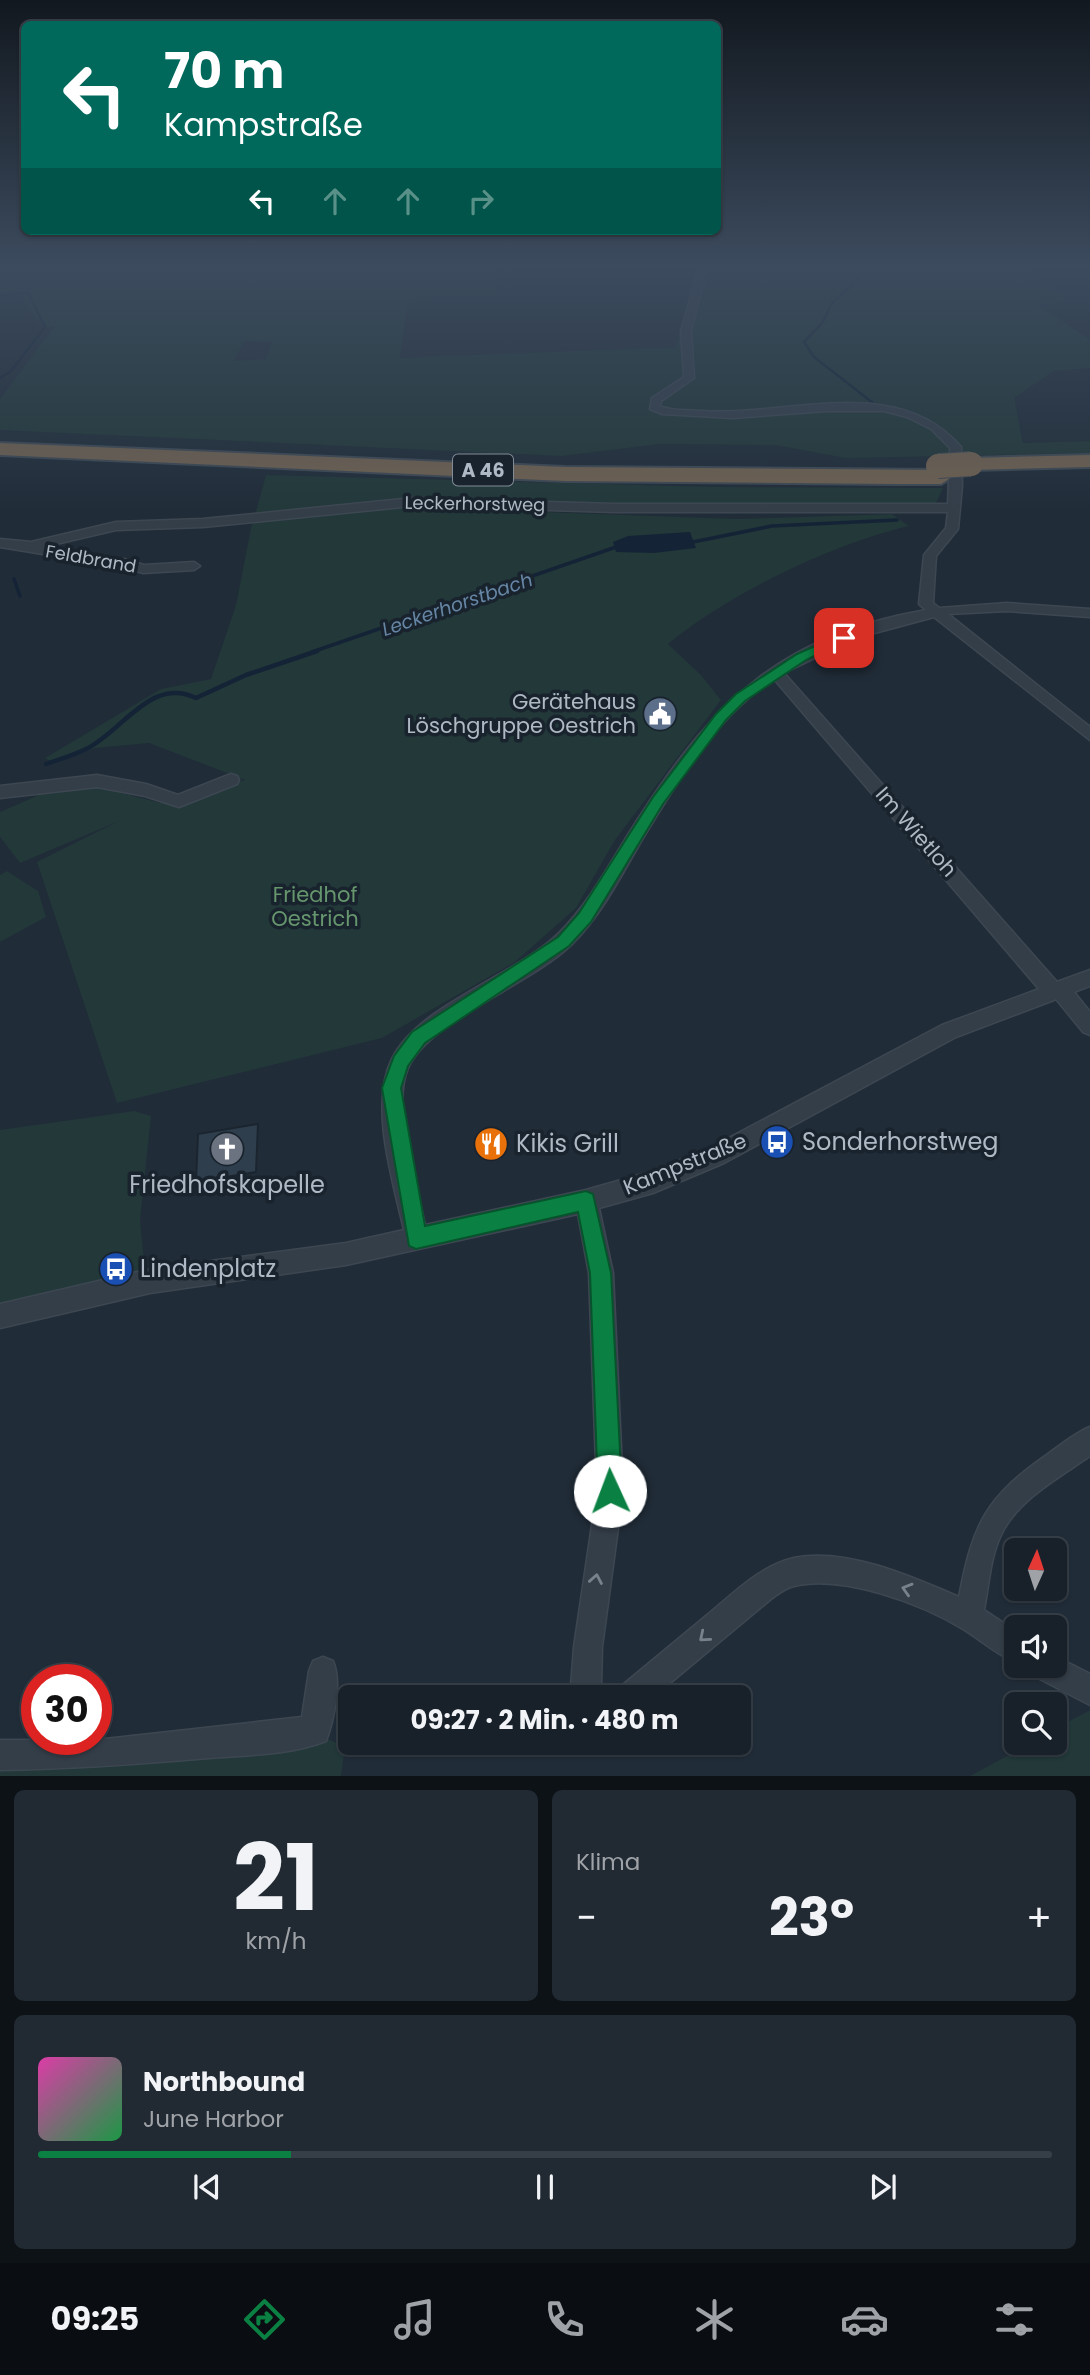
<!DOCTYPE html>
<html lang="de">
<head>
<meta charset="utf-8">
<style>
  :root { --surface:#18212a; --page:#212932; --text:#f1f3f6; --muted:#9fa3a8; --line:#363e47; --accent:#0b8043 }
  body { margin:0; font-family:Poppins,sans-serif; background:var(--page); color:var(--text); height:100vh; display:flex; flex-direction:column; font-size:26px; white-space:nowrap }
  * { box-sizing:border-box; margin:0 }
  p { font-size:23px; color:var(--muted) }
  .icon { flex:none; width:38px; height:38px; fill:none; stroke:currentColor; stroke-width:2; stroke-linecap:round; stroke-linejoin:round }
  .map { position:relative; height:1776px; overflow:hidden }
  .side { display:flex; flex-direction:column; gap:14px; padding:14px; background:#0d1217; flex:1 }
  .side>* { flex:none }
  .hud { position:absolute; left:21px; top:21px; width:700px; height:214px; border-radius:10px; box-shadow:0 2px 5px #0004,0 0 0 2px var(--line); background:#00695c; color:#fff; overflow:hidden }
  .needle { width:46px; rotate:3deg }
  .controls { position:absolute; left:1004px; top:1538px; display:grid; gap:14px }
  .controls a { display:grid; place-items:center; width:63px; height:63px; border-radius:10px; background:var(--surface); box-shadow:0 2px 5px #0004,0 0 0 2px var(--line); font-size:35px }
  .speed { position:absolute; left:21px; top:1664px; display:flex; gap:14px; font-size:35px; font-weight:700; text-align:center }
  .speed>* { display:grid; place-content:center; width:91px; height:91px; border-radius:50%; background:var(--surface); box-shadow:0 2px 5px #0004,0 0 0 2px var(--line); line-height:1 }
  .speed .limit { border:10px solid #d22; background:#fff; color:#111 }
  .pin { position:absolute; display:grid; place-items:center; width:60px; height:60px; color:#fff; margin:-30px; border-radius:14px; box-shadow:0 4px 10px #0006 }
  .me { position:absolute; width:77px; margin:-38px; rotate:358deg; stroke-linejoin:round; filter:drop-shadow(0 0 5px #0008) }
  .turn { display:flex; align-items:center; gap:24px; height:147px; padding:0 28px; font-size:32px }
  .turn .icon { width:91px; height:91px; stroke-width:2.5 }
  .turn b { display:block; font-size:49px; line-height:60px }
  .lanes { display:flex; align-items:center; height:66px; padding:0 28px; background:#0003; justify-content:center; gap:35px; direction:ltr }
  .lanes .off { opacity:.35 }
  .big { font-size:52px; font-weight:700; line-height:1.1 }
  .side .tile { flex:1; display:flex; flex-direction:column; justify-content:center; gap:10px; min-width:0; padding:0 24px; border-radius:10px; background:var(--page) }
  .side .dial { align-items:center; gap:0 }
  .dial b { font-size:91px; line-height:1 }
  .song { display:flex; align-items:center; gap:21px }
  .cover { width:84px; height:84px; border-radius:10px; background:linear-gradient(135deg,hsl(320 70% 55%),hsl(140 70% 35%)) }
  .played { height:7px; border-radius:4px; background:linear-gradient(90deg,var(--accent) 25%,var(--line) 25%) }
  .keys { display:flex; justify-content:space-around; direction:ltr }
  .heat { display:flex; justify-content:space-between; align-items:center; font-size:38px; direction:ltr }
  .side .tiles { flex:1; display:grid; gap:14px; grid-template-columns:1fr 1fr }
  .tile:last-child { grid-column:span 2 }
  .trip { position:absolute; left:338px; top:1685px; width:413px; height:70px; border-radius:10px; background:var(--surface); box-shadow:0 2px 5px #0004,0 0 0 2px var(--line); font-weight:700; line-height:70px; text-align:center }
  .menu { display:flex; height:112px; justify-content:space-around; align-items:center; background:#0a0d11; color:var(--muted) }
  .menu .icon { width:49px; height:49px }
  .menu .current { color:var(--accent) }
  .menu b { font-size:32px; color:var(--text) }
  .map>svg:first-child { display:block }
</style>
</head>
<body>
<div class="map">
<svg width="1090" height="1777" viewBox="0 0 1090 1777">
  <rect width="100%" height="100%" fill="#202c38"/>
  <path fill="#223839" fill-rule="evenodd" d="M0 265H498L495 295 408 299 400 358 676 347 696 265H1021L1070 302 1037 304 1090 340V368L1054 371 1014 398 1023 443 1090 441V453L846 458 775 445 660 444 561 456 0 430V399L55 326 44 328 18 294 0 296ZM244 341 272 342 266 359 234 361Z
    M266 475 717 487 943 488 936 503 674 506 393 499 255 515Z
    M400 507 737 519 892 514 909 526C832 544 729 594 668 644L701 675 721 700 615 840 576 908 515 962 382 1038 117 1103 37 862 117 822 20 863 0 837V812L39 795 89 785 161 803 245 780 149 743 95 748 54 764 45 758 161 689 211 679 236 605 252 523Z
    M7 871 38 891 46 917 0 942V875Z
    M134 1111 151 1116 140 1221 146 1280 0 1314V1130Z
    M1090 1710V1776H970L1031 1743H1055V1729Z
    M318 1734 345 1747 341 1776 0 1777V1760Z"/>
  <path fill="#142436" d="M690 532 696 548 654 553 616 552 613 542 628 536Z"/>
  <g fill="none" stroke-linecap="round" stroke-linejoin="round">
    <path stroke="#142436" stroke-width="2.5" d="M867 265 859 278 831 304 823 322 804 342 814 357 873 403
      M0 295 28 293 45 327 11 371 0 378"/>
    <path stroke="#142436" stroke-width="3.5" d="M688 543 772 526 897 520
      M14 579 20 596
      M312 652 619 546"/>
    <path stroke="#142436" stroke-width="4.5" d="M46 764C60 759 75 755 88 748 123 730 152 676 196 698L246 675 317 651"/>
  </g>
  <path fill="#2f3e4c" stroke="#1b252f" stroke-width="2" d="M258 1124 256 1172 196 1182 198 1134Z"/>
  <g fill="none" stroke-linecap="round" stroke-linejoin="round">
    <g stroke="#3d4752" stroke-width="3">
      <path id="street" d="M700 265H708L691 331 694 378 661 401 660 406C671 411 689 410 702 411 785 417 897 372 961 447L962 486 958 529 936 556 933 603 939 608 1007 603 1090 609V617L1007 611 948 614 1090 727V740L934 617 856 638 784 673 1057 982 1090 970V986L1074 992 1090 1012V1035L1083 1032 1056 999 1054 1000 956 1037 724 1163 653 1193 599 1208 613 1273 623 1491 602 1647 601 1686 605 1698H576L571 1686 574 1647 597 1491 589 1273 578 1214 346 1265 150 1293 0 1328V1304L150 1269 346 1243 404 1230C393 1181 369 1105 392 1059 418 1005 515 976 559 933 593 899 614 855 640 816 716 698 784 635 926 610L919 604 924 555 946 528 948 512H613L413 506 203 527 116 530 43 547 124 559 144 565 194 562 200 566 194 570 143 573 122 567 0 547V539L31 542 116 522 203 519 413 498 613 504H948L950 448 931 429 907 417 884 411H827L733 418 662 414 650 409 652 398 684 377 681 331ZM774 679 1039 989 942 1025 708 1149 653 1171 586 1190 425 1225C416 1184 391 1108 408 1068 428 1021 532 984 572 944 601 915 620 878 640 843 675 785 715 717 774 679Z
        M231 774 237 776 239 780 237 784 179 807 145 796 97 787 0 798V786L97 775 146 784 178 795Z
        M1090 1427V1456C1060 1477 1017 1500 1001 1535 990 1558 989 1585 984 1610L1017 1632V1663C997 1655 981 1640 963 1629 922 1604 842 1574 794 1586 785 1588 778 1594 771 1599L652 1698H615L619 1688C648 1664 677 1640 706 1616 732 1595 759 1566 794 1558 845 1547 913 1577 959 1597 973 1523 986 1497 1048 1454 1062 1444 1075 1433 1090 1427Z
        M1055 1656 1090 1674V1705L1034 1676 1030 1666H1055Z
        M323 1657 333 1661C342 1681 334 1720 326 1741 291 1755 246 1755 209 1758 139 1764 70 1769 0 1770V1740H96L302 1717 309 1671 313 1661Z"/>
    </g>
    <g stroke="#3e4953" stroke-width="4">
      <path id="highway" d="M0 443 565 467 941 470 952 477 941 484H894L565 481 0 455Z
        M1090 455V467L971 470 960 464 971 458Z"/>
    </g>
    <use href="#street" fill="#343e49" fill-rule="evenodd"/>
    <use href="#highway" fill="#6f6151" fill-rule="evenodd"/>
    <g stroke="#3e4953" stroke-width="26" stroke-linecap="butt">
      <path id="highway-bridge" d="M938 466 971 464"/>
    </g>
    <use href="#highway-bridge" stroke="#6f6151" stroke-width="24"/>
  </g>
  <defs><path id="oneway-chevron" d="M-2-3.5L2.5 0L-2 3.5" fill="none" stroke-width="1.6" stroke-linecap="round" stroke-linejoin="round" transform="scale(1.75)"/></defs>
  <g stroke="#77828d">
    <use href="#oneway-chevron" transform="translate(596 1579) rotate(-80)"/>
    <use href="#oneway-chevron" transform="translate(907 1589) rotate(-163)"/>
    <use href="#oneway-chevron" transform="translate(704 1637) rotate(140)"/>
  </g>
  <linearGradient id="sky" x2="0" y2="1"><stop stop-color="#12181f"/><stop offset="0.52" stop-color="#3c4b5e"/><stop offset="1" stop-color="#3c4b5e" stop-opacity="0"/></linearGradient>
  <rect width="1090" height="513" fill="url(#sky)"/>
  <path fill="#0b8043" stroke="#07532c" stroke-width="2" d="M840 635 850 638 806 660 745 701 726 720 663 804 591 922 569 946 425 1043 408 1066 401 1088 425 1226 586 1191 593 1194 611 1273 622 1491 619 1500 610 1503 602 1500 598 1491 590 1273 578 1212 416 1249 409 1246 382 1088 394 1056 412 1032 558 937 579 913 653 797 716 714 736 694 797 654Z"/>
  <defs>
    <g id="civic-disc" transform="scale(1.75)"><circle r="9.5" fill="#5c6f8a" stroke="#19232d"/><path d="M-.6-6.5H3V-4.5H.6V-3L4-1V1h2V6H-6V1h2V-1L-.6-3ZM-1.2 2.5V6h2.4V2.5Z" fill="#fff"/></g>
    <g id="bus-disc" transform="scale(1.75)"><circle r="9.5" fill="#1a4fb4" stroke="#19232d"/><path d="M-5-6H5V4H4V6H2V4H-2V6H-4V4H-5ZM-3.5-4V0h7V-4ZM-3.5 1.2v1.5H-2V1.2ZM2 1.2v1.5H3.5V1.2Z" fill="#fff"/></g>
    <g id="restaurant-disc" transform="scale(1.75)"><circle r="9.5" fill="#e8710a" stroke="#19232d"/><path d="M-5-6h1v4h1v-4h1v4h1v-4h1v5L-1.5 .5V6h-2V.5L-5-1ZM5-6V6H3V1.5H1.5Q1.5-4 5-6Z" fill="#fff"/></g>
    <g id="church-disc" transform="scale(1.75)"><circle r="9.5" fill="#6b7280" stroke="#19232d"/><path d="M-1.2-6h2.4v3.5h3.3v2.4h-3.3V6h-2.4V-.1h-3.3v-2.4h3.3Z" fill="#fff"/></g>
  </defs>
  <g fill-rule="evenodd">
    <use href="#civic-disc" x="660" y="714"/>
    <use href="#bus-disc" x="777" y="1142"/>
    <use href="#restaurant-disc" x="491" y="1144"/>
    <use href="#church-disc" x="227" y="1149"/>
    <use href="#bus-disc" x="116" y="1269"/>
  </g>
  <g text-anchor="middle" stroke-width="7" stroke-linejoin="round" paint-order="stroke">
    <g font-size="18" fill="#aeb9c5" stroke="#19232d">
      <text transform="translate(475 504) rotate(1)" y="6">Leckerhorstweg</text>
      <text transform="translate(91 559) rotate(10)" y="6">Feldbrand</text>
    </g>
    <rect fill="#19232d" stroke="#818c97" stroke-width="2" x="453" y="454.5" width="60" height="31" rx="5"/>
    <g font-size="19" font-weight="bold" fill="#aeb9c5">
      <text x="483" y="477">A 46</text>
    </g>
    <g font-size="19" font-style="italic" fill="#6686a5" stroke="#19232d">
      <text transform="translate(457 604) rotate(-19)" y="7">Leckerhorstbach</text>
    </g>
    <g font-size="21" fill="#aeb9c5" stroke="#19232d" text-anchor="end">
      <text x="636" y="709">Gerätehaus<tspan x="636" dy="24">Löschgruppe Oestrich</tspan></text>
    </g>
    <g font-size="21" fill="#aeb9c5" stroke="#19232d">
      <text transform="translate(916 832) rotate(49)" y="7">Im Wietloh</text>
      <text transform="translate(685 1164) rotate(-22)" y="7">Kampstraße</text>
    </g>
    <g font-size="21" fill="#65966d" stroke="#19232d">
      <text x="315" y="902">Friedhof<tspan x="315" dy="24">Oestrich</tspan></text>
    </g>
    <g font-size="24" fill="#aeb9c5" stroke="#19232d" text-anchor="start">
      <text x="802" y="1150">Sonderhorstweg</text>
      <text x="516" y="1152">Kikis Grill</text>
      <text x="227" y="1193" text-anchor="middle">Friedhofskapelle</text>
      <text x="140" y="1277">Lindenplatz</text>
    </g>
  </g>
</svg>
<div class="controls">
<a><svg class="needle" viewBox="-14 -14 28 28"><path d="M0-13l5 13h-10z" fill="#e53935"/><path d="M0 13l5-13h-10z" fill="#9fa3a8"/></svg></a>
<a><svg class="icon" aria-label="sound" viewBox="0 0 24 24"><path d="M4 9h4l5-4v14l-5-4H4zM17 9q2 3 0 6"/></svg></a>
<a><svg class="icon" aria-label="search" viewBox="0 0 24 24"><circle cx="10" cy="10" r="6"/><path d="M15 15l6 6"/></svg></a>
</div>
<div class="speed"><div class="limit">30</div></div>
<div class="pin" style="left:844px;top:638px;background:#d93025"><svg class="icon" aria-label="arrive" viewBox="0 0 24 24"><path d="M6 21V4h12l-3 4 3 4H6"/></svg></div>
<svg class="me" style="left:610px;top:1491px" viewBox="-20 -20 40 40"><circle r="19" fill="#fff"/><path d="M0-13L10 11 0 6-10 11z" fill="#0b8043"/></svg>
<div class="trip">09:27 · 2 Min. · 480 m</div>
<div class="hud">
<div class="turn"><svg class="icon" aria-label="left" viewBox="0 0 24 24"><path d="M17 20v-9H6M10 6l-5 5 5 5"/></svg><div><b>70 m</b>Kampstraße</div></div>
<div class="lanes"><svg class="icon" aria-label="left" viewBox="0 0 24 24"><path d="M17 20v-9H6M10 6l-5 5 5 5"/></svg><svg class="icon off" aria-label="ahead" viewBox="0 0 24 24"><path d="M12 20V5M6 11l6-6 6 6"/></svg><svg class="icon off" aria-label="ahead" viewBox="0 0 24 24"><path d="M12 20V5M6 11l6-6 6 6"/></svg><svg class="icon off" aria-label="right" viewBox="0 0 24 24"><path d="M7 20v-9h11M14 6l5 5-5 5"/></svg></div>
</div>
</div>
<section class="side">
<div class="tiles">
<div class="tile dial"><b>21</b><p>km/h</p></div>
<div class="tile"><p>Klima</p>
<div class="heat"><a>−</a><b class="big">23°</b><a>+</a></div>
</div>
<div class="tile">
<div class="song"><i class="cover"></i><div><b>Northbound</b><p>June Harbor</p></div></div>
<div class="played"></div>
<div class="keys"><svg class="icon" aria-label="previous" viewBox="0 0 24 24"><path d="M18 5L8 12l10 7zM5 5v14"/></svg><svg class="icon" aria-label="pause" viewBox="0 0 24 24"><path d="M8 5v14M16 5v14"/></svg><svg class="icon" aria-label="next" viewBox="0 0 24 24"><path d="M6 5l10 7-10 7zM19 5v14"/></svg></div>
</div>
</div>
</section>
<nav class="menu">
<b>09:25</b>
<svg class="icon current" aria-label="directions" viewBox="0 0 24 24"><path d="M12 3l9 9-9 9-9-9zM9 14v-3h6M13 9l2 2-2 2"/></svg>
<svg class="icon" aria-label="music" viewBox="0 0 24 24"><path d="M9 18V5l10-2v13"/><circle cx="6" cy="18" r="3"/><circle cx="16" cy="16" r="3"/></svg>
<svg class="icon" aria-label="phone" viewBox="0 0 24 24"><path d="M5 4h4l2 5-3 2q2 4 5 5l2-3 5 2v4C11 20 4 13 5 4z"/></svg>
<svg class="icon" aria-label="climate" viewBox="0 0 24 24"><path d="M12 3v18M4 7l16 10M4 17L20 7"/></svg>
<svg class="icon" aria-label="car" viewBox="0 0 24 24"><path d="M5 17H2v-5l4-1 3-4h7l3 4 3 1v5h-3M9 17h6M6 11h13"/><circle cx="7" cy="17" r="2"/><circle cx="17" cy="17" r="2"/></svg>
<svg class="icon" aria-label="filters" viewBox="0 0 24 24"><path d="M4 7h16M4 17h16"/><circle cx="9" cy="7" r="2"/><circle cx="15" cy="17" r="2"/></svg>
</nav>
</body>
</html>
